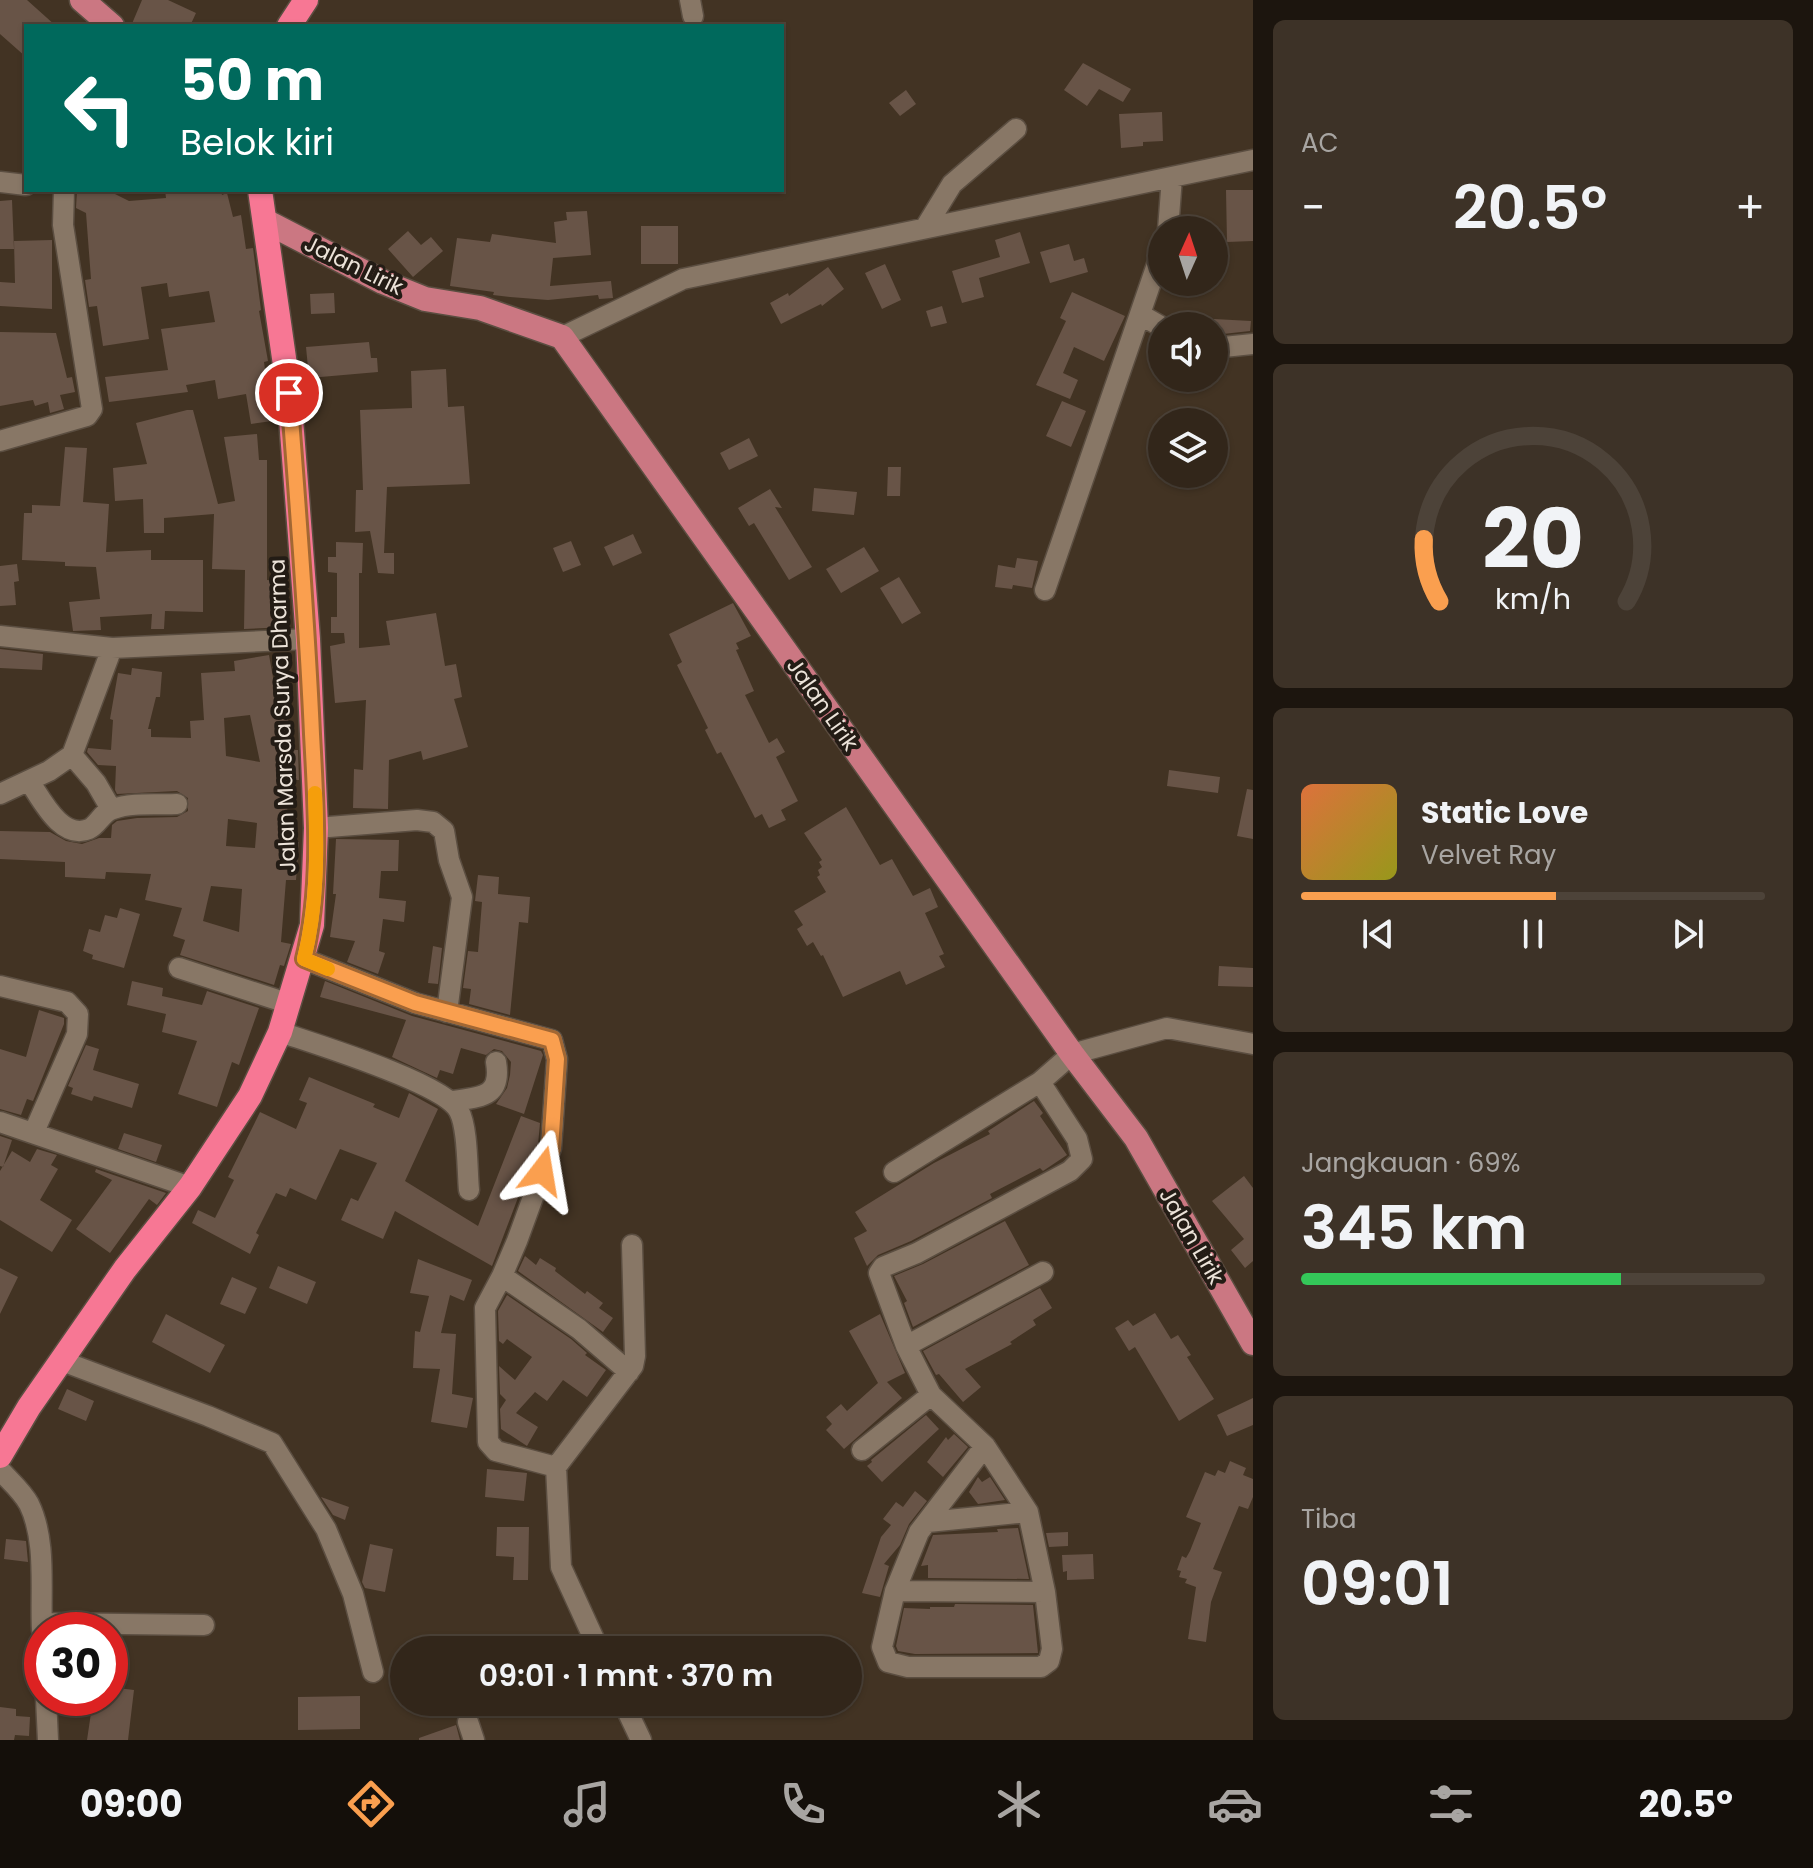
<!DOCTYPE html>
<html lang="id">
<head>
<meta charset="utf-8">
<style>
  :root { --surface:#32261a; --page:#3d3227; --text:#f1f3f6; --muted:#a8a5a2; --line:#4d4339; --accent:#fa9f4f }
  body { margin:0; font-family:Poppins,sans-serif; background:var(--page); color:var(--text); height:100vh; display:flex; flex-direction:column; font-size:30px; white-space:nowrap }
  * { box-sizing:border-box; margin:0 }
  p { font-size:26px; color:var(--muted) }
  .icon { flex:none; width:44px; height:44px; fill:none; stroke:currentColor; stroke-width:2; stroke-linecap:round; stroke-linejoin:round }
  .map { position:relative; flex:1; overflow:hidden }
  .side { display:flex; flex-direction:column; gap:20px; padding:20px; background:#1c150e; width:560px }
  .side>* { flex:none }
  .guide { position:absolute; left:24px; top:24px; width:760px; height:168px; border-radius:0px; box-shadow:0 2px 6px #0004,0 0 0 2px var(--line); background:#00695c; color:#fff; overflow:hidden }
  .needle { width:52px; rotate:3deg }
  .tools { position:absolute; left:1148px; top:216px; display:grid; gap:16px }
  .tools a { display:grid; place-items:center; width:80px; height:80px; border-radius:50%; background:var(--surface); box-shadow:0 2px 6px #0004,0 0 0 2px var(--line); font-size:40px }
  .speed { position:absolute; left:24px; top:1612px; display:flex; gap:16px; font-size:40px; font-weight:700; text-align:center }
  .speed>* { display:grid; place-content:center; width:104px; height:104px; border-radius:50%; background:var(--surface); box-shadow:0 2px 6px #0004,0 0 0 2px var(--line); line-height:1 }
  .speed .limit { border:12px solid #d22; background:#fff; color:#111 }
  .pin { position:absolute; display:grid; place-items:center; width:68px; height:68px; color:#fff; margin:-34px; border:4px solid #fff; border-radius:50%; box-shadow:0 2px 8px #0007 }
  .me { position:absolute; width:88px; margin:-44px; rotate:14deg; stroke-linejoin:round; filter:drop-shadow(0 0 6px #0008) }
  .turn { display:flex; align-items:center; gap:28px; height:168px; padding:0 24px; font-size:36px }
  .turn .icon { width:104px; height:104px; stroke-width:2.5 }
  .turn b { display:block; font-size:56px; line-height:68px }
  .big { font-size:60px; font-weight:600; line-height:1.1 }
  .side .card { flex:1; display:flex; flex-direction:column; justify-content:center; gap:12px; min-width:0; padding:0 28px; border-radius:12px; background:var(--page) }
  .side .dial { align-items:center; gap:0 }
  .dial svg { height:208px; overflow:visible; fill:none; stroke:var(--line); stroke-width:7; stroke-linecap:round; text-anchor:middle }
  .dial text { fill:var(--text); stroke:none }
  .song { display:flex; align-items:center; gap:24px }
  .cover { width:96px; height:96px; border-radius:12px; background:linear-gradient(135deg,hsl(20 70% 55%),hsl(60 70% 35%)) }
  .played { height:8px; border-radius:4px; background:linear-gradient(90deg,var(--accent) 55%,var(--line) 55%) }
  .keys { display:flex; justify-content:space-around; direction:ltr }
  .heat { display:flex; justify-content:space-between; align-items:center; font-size:44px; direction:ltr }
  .charge { height:12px; border-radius:6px; background:linear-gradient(90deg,#34c759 69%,var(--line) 0) }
  .trip { position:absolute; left:390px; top:1636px; width:472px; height:80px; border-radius:40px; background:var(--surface); box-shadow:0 2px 6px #0004,0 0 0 2px var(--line); font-weight:600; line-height:80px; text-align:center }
  .tabs { display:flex; height:128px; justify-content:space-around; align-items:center; background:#140f0a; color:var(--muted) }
  .tabs .icon { width:56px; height:56px }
  .tabs .on { color:var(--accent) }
  .tabs b { font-size:36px; color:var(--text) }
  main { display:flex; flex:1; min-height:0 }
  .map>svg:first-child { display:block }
</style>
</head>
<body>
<main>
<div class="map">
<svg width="1253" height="1740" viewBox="0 0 1253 1740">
  <rect width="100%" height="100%" fill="#423323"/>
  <path fill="#685447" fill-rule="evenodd" d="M0 0H27L56 26H26V57L0 34Z
    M142 0H168L196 13 190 26H131Z
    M1083 63 1131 89 1123 102 1099 89 1087 106 1064 90Z
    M906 90 916 104 900 116 889 103Z
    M1162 112 1163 141 1143 142V146L1121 148 1119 114Z
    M77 190H107L129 201 166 198 165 190H221L222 195 227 193 233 217 241 215 246 249 253 248 261 310 259 311 268 361 264 362 272 421 251 424 246 394 218 399 215 380 186 385 188 392 109 402 105 377 168 370 161 329 215 322 209 291 169 297 167 283 141 287 149 339 103 346 97 306 89 307 85 280 91 279 86 213 76 208Z
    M1226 190H1253V241L1227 242Z
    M12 200 14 249H0V201Z
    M587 211 591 255 553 258 550 286 611 281 613 298 599 299 598 295 548 300 510 297 493 295 494 292 450 286 457 238 490 242 492 234 556 243 554 222 567 220 566 212Z
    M641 226H678V264H641Z
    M408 231 421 245 431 237 443 251 413 277 388 249Z
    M1020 232 1030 263 979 278 984 297 962 303 952 271 1000 257 995 240Z
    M52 240V309L0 306V282L15 283 14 241Z
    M1069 244 1074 261 1084 258 1088 272 1050 283 1040 252Z
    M885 264 901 300 882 309 865 273Z
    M828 267 844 289 822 306 821 304 781 324 770 303 788 293 789 296Z
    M1072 292 1125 316 1104 361 1074 347 1063 373 1078 380 1070 399 1036 385 1066 321 1060 318Z
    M334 293 335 313 311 314 310 294Z
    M942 306 947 323 931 327 926 311Z
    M1214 319 1251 321 1250 331 1214 335Z
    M0 332 56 333 67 378 72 377 75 392 60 395 64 409 50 413 48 402 35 406 33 400 0 406Z
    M369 342 371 358H377L378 372 309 378 306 347Z
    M446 369 448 407 464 406 470 484 387 487 384 553H394V574L378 573 370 531 355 532 356 490H363L360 410 412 408 411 371Z
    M1062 401 1086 411 1071 447 1046 436Z
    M187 410H193L218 504 235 501 224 437 257 434 259 460H267V580L288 581V627L244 629 245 570 212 569 214 514 164 518V533H144L143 499 115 501 113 468 147 464 136 423Z
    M749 438 758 456 729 470 720 453Z
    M65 447 87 448 83 502 109 504 106 552 151 550V560H203V612L165 611 164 629H151L152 614 100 617 101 630 73 631 69 602 100 599 96 567 65 566V562L22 560 24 513H32V505L60 506Z
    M888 467H901L900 496H887Z
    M814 488 857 492 854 515 812 511Z
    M770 489 782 508 775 507 812 567 789 580 754 523 749 526 738 508Z
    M633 534 642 553 613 566 604 547Z
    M571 541 581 565 563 572 553 548Z
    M336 542 363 543 362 573H359V648L390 645 386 621 436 613 445 666 456 664 462 697 454 699 468 747 423 760 421 751 389 760 388 809 353 808 354 769 363 770 366 700 335 703 330 646 345 643 344 633H331V617H337V573L328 572V557H336Z
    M864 547 879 571 841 593 826 569Z
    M1017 558 1038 561 1032 588 1013 585 1012 589 995 587 998 565 1015 568Z
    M17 564 19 581 14 582 16 605 0 606V566Z
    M899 577 921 613 902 624 880 588Z
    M733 603 751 636 736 643 739 649 736 650 754 691 745 695 769 743 777 738 785 752 776 757 798 801 781 810 786 820 769 828 762 814 755 818 721 752 717 754 705 730 708 728 677 665 682 662 669 634Z
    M0 649 43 654 42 670 0 668Z
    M269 655 279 711 286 710 295 750H298L299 780H289L287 816 292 817V842H299L296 880H286L281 942 291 944 284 966 280 965 274 985 180 955 185 940 173 936 182 908 145 900 151 874 106 872 105 879 65 877V862L0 859V831L50 832 66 841 82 844 99 838H111L112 825 117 821 137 818 177 817 188 811V798L177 791 117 794 115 790 116 766 98 765 87 752 88 748 111 750 113 720 110 719 118 673 131 675 132 668 162 672 160 697H156L148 729H151V737L191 738 190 721 204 720 201 673 235 671 234 661ZM250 715 260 762 226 756 224 718ZM228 819 257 823 255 848 226 846ZM211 886 242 889 239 932 203 921Z
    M1169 770 1220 777 1218 793 1167 786Z
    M1247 789 1253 790V839L1237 836Z
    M846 807 880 865 892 859 913 896 930 888 938 907 925 913 944 954 939 956 945 967 906 985 900 971 843 997 823 955 821 956 813 942 807 946 797 929 803 925 794 911 826 892 817 877 820 875 818 870 822 867 819 862 822 860 804 833Z
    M336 839 399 840 398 871H381L379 898 406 901 404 922 383 919 379 951 385 953 378 974 347 962 355 941 330 937 336 894H333Z
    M478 875 499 877 498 894 530 897 528 923 519 922 510 1015 469 1004 471 989 463 988 468 951 478 952 482 902 475 901Z
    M120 908 140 914 124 968 92 959 93 955 83 951 89 929 100 932 105 915 117 918Z
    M433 946 442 948 438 984 428 983Z
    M1219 966 1253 968V987L1218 986Z
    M132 981 163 988 162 996 202 1005 207 991 259 1008 239 1065 232 1062 217 1107 178 1094 197 1041 162 1032 166 1014 127 1005Z
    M325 981 412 1016 541 1051 543 1055 524 1114 496 1104 507 1088 510 1075 511 1062 502 1051 494 1049 486 1055 461 1048 453 1074 440 1070 437 1078 392 1057 406 1020 320 997Z
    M39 1010 64 1018V1024L33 1101 27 1099 21 1115 0 1109V1049L26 1057Z
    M86 1045 99 1049 93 1070 139 1084 132 1108 94 1096 92 1101 71 1094 73 1088 68 1086Z
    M309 1077 375 1104 373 1107 399 1118 409 1093 438 1109 405 1181 478 1226 521 1116 540 1123 538 1145 492 1266 395 1211 383 1239 341 1220 351 1198 358 1201 377 1163 340 1149 316 1200 290 1188 286 1197 276 1193 256 1233 259 1235 250 1254 192 1223 198 1210 215 1218 234 1180 228 1177 260 1112 296 1129 307 1103 299 1100Z
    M1034 1101 1043 1113 1040 1116 1067 1155 1043 1171 1040 1168 990 1194 992 1198 911 1241 878 1255 867 1266 854 1238 867 1231 855 1212 934 1163 990 1134 988 1131Z
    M124 1133 162 1145 156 1162 118 1149Z
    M0 1136 12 1140 3 1167 0 1166Z
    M37 1149 57 1155 51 1165 58 1169 40 1200 72 1220 52 1252 0 1220V1171L12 1151 30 1162Z
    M96 1169 166 1193 157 1205 149 1199 110 1253 76 1229 112 1180 95 1172Z
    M1244 1176 1253 1188V1261L1245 1268 1231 1250 1244 1239 1212 1201Z
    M1005 1221 1029 1265 913 1327 904 1303 907 1301 894 1276 923 1264Z
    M525 1256 536 1265 540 1258 556 1268 555 1271 585 1294 587 1291 603 1303 599 1308 613 1318 603 1332 518 1271Z
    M418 1259 472 1280 464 1301 450 1295 441 1333 456 1334 452 1394 473 1398 467 1428 431 1422 440 1369 413 1368 415 1331 420 1332 429 1296 410 1293Z
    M278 1266 316 1282 307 1304 269 1288Z
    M0 1268 18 1277 0 1314Z
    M232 1277 257 1288 245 1314 220 1304Z
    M1040 1288 1052 1308 1033 1320 1036 1325 1010 1342 1012 1344 965 1369 981 1387 963 1402 939 1374 936 1375 923 1351Z
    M507 1295 571 1339 587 1353 585 1355 606 1370 587 1397 563 1380 547 1401 535 1392 516 1413 538 1427 527 1446 501 1429 500 1409 506 1400 500 1394 499 1366 515 1380 532 1357 507 1339 503 1344 499 1341 498 1311Z
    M1155 1313 1171 1339 1178 1335 1191 1355 1187 1357 1214 1399 1179 1421 1135 1347 1129 1351 1115 1328 1128 1320 1133 1326Z
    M166 1314 225 1345 210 1373 152 1342Z
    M880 1314 905 1373 887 1382 902 1398 844 1449 826 1430 832 1424 826 1417 841 1404 847 1411 878 1383 849 1331Z
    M67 1389 94 1401 86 1421 58 1409Z
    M1253 1398V1425L1227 1436 1217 1415Z
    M926 1415 939 1429 882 1482 867 1466 872 1462 871 1460Z
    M954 1434 968 1447 943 1477 927 1462 946 1437 948 1440Z
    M1230 1461 1246 1468 1243 1475 1253 1479V1497L1248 1509 1239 1506 1213 1569 1222 1572 1211 1602 1206 1642 1188 1639 1196 1587 1185 1583 1187 1579 1179 1577 1181 1571 1177 1570 1182 1556 1186 1558 1190 1551 1201 1523 1186 1517 1205 1472 1215 1476 1218 1470 1225 1473Z
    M487 1469 527 1473 524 1501 485 1497Z
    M978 1477 982 1482 990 1477 1005 1500 978 1504 969 1492Z
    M915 1491 927 1501 909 1524 900 1545 884 1564 889 1566 880 1597 862 1593 881 1537 891 1525 883 1519 896 1502 903 1507Z
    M321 1497 349 1507 345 1520 333 1515Z
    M497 1527H529L528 1580H513L514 1557 496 1556Z
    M1018 1528 1029 1579 928 1578V1565L921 1566 933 1535 998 1532 997 1529Z
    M1068 1532V1546L1049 1547 1046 1533Z
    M6 1539 26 1541 28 1562 4 1559Z
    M370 1544 393 1549 385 1592 365 1588 362 1582Z
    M1093 1554 1094 1579 1067 1580V1571L1063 1572 1062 1555Z
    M955 1604 1033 1605 1038 1653 915 1654 898 1651 896 1646 904 1608 930 1609V1607H954Z
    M511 1636H544V1650H511Z
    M110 1687 134 1690 128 1740H87L91 1713 75 1711 77 1698H110Z
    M360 1696V1729L298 1730V1697Z
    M0 1707 16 1709V1716L30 1717 29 1736 15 1735 14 1740H0Z
    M456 1725 460 1740H419V1738Z"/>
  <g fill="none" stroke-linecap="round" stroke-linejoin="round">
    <g stroke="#5b4e41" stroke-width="23">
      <path id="minor" d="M690 0 693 16
        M0 182 26 185
        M925 228 952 184 1016 129
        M1168 230 1172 177
        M1141 315 1162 327
        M562 337 683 279 1253 160
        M1214 348 1253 344
        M0 441 87 416 92 409 63 225 64 190
        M1045 590 1162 250
        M0 636 112 648 308 639
        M72 755 96 783 111 809
        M29 781C41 798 61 841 89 829 98 825 102 812 113 809 132 802 156 805 177 804
        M0 794 49 771 72 755 112 648
        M316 828 417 820 433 822 444 831 449 860 462 897 447 1012
        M304 959 415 1003 552 1040 557 1059 551 1148 517 1241 502 1276
        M179 968 290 1004
        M0 986 67 1002 78 1014 77 1034 34 1132
        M280 1032C315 1044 444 1083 459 1111 468 1128 467 1169 469 1190
        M453 1101C481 1097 502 1097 496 1062
        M0 1122 190 1187
        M894 1172 1040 1082 1072 1054 1167 1028 1253 1044
        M906 1346 1043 1272
        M62 1361 208 1416 272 1443 326 1529 353 1594 373 1672
        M985 1446 919 1532 895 1591 882 1647 888 1662 908 1667H1041L1049 1661 1052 1649 1045 1592 1028 1512 985 1446 931 1395 906 1346 879 1273 883 1267 917 1253 1070 1171 1082 1159 1077 1139 1040 1082
        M862 1450 931 1395
        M556 1467 496 1451 488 1442 485 1308 502 1276 579 1329 629 1372
        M0 1470C9 1480 22 1491 29 1504 47 1541 40 1590 42 1630
        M928 1522 1028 1512
        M895 1591 1045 1592
        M42 1623 204 1625
        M599 1650 561 1567 556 1467 633 1366 635 1356 632 1245
        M46 1698 48 1740
        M623 1702 641 1740
        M468 1722 474 1740"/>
    </g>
    <g stroke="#5b4e41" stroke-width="27">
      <path id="major" d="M82 0 112 26
        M265 221 383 282 425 299 480 308 562 337 1072 1054 1136 1138 1253 1343"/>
    </g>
    <g stroke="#5b4e41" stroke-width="27">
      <path id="highway" d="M289 26 306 0
        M0 1456 29 1407 125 1269 190 1187 250 1096 280 1032 312 925 316 828 308 639 289 393 260 190"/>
    </g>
    <use href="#minor" stroke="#876" stroke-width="20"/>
    <use href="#major" stroke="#cb7782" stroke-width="24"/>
    <use href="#highway" stroke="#f77794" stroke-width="24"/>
  </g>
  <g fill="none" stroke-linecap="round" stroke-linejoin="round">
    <g stroke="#a26733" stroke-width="20">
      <path id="route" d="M289 393C298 507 307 621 312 734 316 809 322 886 304 959L415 1003 552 1040 557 1059 551 1148 542 1171"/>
    </g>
    <use href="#route" stroke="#fa9f4f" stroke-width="14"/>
    <path stroke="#f59e0b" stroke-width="14" d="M315 793C317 849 318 905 304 959L328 969"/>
  </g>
  <g text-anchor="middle" stroke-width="8" stroke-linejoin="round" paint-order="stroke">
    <g font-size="22" fill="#ece3d9" stroke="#231c15">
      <text transform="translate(354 265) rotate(26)" y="8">Jalan Lirik</text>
      <text transform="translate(823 704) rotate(55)" y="8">Jalan Lirik</text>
      <text transform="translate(282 716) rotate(-92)" y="8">Jalan Marsda Surya Dharma</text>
      <text transform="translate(1192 1236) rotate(60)" y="8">Jalan Lirik</text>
    </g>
  </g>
</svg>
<div class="tools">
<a><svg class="needle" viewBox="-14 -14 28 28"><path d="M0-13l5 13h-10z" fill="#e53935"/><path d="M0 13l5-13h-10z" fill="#a8a5a2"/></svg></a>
<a><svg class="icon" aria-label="sound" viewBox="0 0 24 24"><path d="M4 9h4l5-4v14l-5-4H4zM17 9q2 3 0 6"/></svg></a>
<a><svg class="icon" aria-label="layers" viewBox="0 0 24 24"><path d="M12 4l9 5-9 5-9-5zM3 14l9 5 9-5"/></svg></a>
</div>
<div class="speed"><div class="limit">30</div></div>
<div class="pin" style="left:289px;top:393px;background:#d93025"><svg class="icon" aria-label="arrive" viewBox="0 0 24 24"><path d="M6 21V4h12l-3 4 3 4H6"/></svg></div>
<svg class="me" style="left:542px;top:1171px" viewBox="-20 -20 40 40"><path d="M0-17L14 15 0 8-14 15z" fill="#fa9f4f" stroke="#fff" stroke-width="4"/></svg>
<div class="trip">09:01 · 1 mnt · 370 m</div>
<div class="guide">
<div class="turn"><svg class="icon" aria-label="left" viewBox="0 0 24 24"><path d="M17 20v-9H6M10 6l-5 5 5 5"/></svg><div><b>50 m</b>Belok kiri</div></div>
</div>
</div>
<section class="side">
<div class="card"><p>AC</p>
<div class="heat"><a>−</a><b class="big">20.5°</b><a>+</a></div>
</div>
<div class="card dial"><svg viewBox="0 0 100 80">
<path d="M14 69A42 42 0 1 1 86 69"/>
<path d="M14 69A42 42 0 0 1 8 45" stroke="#fa9f4f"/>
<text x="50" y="56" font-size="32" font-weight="700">20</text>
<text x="50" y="72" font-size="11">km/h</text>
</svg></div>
<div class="card">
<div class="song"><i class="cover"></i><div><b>Static Love</b><p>Velvet Ray</p></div></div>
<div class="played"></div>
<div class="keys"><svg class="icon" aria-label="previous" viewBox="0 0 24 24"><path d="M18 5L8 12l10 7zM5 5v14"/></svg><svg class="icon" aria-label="pause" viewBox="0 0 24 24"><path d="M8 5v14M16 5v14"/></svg><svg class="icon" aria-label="next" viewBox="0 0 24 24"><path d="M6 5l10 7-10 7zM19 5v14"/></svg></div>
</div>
<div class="card"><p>Jangkauan · 69%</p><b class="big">345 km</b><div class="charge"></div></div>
<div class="card"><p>Tiba</p><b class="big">09:01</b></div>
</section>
</main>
<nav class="tabs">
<b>09:00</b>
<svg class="icon on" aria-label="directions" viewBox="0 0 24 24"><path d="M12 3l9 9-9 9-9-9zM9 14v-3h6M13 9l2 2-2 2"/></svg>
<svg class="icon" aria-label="music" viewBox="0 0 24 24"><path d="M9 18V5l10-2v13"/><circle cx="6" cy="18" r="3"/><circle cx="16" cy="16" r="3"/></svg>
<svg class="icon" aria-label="phone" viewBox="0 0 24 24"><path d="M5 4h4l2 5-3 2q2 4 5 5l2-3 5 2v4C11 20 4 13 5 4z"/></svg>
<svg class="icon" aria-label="climate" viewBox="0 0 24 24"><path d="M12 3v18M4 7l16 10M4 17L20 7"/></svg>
<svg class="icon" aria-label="car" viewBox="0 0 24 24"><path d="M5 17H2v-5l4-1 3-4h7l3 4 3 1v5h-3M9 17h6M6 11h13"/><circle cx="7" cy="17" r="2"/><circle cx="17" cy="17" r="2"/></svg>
<svg class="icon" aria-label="filters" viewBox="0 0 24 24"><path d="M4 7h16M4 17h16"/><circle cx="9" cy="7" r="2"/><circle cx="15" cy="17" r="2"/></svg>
<b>20.5°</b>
</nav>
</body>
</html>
